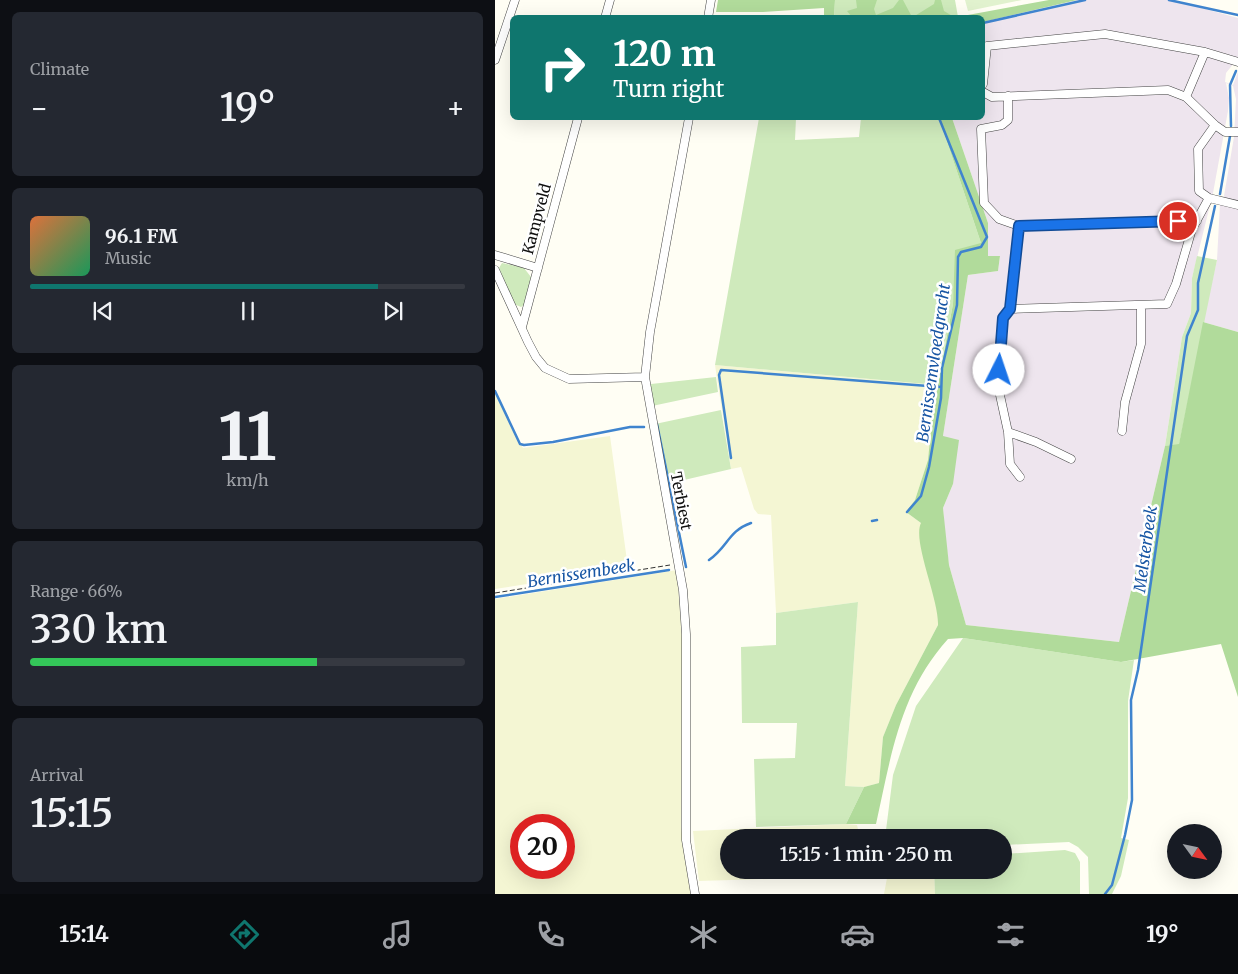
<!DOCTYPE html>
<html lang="en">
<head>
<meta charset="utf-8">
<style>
  :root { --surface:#171b24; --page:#242831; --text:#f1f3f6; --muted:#9ea1a6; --line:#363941; --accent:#0f766e }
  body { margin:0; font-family:Merriweather,serif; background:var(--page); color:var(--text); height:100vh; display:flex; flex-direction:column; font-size:19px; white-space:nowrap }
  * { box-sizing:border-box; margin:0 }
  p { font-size:16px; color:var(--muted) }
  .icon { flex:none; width:28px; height:28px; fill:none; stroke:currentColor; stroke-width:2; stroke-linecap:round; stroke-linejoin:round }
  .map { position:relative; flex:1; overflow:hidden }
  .panel { display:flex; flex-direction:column; gap:12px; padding:12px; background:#0d0f14; width:495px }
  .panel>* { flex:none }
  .hud { position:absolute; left:15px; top:15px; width:475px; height:105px; border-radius:8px; box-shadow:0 5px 20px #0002; background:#0f766e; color:#fff; overflow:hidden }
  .needle { width:32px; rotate:123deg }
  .fabs { position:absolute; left:672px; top:824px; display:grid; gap:10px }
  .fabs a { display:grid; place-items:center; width:55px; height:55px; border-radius:50%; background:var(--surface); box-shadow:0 5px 20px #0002; font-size:25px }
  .speed { position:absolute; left:15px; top:814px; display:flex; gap:10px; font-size:25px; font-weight:700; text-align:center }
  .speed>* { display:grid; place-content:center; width:65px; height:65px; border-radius:50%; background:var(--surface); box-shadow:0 5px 20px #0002; line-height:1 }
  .speed .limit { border:8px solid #d22; background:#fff; color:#111 }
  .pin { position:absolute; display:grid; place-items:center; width:42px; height:42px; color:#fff; margin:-21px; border:2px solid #fff; border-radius:50%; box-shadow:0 1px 5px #0007 }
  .me { position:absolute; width:55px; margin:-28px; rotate:4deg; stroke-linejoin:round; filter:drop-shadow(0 0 4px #0008) }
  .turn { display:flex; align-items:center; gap:18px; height:105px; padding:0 20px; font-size:22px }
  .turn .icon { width:65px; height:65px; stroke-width:2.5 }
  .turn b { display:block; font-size:35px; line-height:42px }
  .big { font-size:38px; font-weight:600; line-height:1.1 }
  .panel .widget { flex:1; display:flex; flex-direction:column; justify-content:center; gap:8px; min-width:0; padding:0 18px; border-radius:8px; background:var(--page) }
  .panel .dial { align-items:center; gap:0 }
  .dial b { font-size:65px; line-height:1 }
  .song { display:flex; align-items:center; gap:15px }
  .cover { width:60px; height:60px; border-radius:8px; background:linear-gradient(135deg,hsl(20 70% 55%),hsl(150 70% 35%)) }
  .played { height:5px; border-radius:2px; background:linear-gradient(90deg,var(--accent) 80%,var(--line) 80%) }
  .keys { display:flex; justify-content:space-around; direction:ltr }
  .heat { display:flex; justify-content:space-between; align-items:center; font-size:28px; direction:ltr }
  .charge { height:8px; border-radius:4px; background:linear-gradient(90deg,#34c759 66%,var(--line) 0) }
  .trip { position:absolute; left:225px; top:829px; width:292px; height:50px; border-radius:25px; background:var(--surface); box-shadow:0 5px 20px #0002; font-weight:600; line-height:50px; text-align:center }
  .tabs { display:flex; height:80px; justify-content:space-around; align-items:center; background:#090b0e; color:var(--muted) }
  .tabs .icon { width:35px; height:35px }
  .tabs .on { color:var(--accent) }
  .tabs b { font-size:22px; color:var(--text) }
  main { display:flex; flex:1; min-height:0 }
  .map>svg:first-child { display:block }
</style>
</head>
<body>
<main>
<section class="panel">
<div class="widget"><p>Climate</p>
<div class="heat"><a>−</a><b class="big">19°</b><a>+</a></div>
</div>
<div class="widget">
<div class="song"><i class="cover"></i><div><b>96.1 FM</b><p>Music</p></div></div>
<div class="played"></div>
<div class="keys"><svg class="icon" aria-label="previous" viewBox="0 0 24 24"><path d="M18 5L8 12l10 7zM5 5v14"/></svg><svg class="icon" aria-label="pause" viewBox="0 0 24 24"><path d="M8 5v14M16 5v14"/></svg><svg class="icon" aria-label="next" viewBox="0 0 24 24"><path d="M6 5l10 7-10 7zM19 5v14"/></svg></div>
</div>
<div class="widget dial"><b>11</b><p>km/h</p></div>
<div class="widget"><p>Range · 66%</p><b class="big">330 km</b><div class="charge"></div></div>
<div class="widget"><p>Arrival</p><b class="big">15:15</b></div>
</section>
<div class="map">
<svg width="743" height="894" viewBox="0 0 743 894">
  <rect width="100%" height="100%" fill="#fffef4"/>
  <path fill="#eee5ee" d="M582 0H677L743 18V58L731 73 730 82 738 85 743 72V332L708 322 722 260 725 204 729 196 739 137 741 99 738 86 731 83 734 98 733 111 718 193 697 278 696 313 687 337 670 446 624 642 471 625 454 565 450 536 448 508 458 484 448 436 473 275 503 271 505 257 493 256V223L457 118H488V22Z"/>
  <path fill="#f4f6d3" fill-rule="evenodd" d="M220 365 442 385 433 460 420 500 411 512 426 523 443 613V625L401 705 388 737 384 783 369 787 350 786 363 602 281 613 276 515 263 514 259 509 246 467 236 469Z
    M0 393 28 448 115 436 133 568 0 589Z
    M182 570 187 640 186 827 196 894H0V599ZM26 825H69V868H26Z
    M351 824 362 825 365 837 234 838V870H374L376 876 204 881 198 831Z
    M397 870H439L440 894H389L392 878Z"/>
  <path fill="#cfeabc" d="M340 0H460L463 17 339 18Z
    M264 118H301L300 140 364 137 366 118H444L486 243 460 280 458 304 442 385 220 365Z
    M702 256 722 260 684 445 670 446 687 337 696 313 697 278Z
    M7 263 29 268 36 277 30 304 26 307 19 304 4 268Z
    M221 377 223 392 157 406 156 384Z
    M226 410 236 469 172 484 160 424Z
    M363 602 350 786 369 787 351 824 261 827 259 759 300 758 302 723H247L246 647 281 645V613Z
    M468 638 626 662 639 660 633 701V798L626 838 634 840 626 876 617 894H594L593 857 583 847 574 842 509 845V838H390L398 775 421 706Z
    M570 850 580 853 585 862V894H440L439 870H509V854Z"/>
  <path fill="#b1db9b" d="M223 0H340L339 17H329V8L268 12H221Z
    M361 0H382L379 9 381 15 398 8 404 0H408L417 17H357L352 11 362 8Z
    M440 0H446L449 11 459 17H418L439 4Z
    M554 0H582L488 22V18L462 17Z
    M444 118H457L493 223V256H505L503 271 473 275 448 436 464 440 458 484 448 508 454 565 471 625 624 642 670 446 684 444 708 322 743 332V697L726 644 626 662 468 638 453 639C405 692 396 756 381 824H351L369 787 384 783 388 737 401 705 443 625C444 599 417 541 426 523L411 512 420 500 433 460 438 410 458 304 460 250 486 243Z"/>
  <path fill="#e1f2ce" d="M470 0H527L473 11Z"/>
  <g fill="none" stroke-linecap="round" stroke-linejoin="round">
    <path stroke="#3f84ce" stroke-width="2.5" d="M674 0 743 15
      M488 23 590 0
      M736 126 735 85 741 71
      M725 194 735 136
      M0 391 25 444 29 445 58 442 135 427H149
      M162 424 191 567
      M236 458 224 375 226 370 446 387
      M412 512 426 496 434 467 446 398 447 368 462 305 463 257 466 252 486 247 492 237 444 118
      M377 521 382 520
      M214 560C233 547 233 531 256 523
      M0 597 174 570
      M610 894 617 885 630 835 637 800 636 700 643 670 692 336 703 310V283L720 206"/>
    <g stroke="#434343" stroke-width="9">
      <path id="minor" d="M110 18 115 0
        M213 18 216 0
        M0 60 20 0
        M488 84 492 46 610 34 710 52
        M488 92 497 97 673 90 691 97
        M513 96V120L507 125 486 129 489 203 504 219 524 226 702 221
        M194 118 155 332 150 377 188 590 191 634V840L200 894
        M720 125 691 97 710 52 743 62
        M743 132H730L720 125 703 149 704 191 714 198 743 205
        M0 255 43 268
        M0 270 33 342 41 357 50 368 74 379 150 377
        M515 309 524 226
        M27 327 83 118
        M627 431 630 402 646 344V305
        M513 432 541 442 576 459
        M525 477 515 464 513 432 503 386 508 318 515 309 672 304 681 284 697 229 714 198"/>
    </g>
    <path stroke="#323232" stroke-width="1" stroke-dasharray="5 2.5" stroke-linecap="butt" d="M0 593 175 565"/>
    <use href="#minor" stroke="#fff" stroke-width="8"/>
  </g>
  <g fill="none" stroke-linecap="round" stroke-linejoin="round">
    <g stroke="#114b97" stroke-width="12">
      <path id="route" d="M504 370 508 318 515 309 524 226 683 221"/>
    </g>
    <use href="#route" stroke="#1a73e8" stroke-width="9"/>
  </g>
  <g text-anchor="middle" stroke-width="5" stroke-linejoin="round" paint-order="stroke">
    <g font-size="15" fill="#101010" stroke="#fff">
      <text transform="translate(42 219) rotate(-75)" y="5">Kampveld</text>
      <text transform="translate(186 501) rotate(79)" y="5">Terbiest</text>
    </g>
    <g font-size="16" font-style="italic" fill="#1856a4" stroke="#fff">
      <text transform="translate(438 363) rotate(-82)" y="6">Bernissemvloedgracht</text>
      <text transform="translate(650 549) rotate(-82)" y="6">Melsterbeek</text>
      <text transform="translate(86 573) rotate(-9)" y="6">Bernissembeek</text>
    </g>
  </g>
</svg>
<div class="fabs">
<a><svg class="needle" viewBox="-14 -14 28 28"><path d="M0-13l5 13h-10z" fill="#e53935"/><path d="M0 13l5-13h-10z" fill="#9ea1a6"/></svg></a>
</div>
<div class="speed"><div class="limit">20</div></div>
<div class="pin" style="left:683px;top:221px;background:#d93025"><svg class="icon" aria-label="arrive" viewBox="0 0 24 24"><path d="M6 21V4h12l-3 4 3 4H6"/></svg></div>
<svg class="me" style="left:504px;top:370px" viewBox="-20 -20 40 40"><circle r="19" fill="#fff"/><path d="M0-13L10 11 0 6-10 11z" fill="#1a73e8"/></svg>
<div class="trip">15:15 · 1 min · 250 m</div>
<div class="hud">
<div class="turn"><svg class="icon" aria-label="right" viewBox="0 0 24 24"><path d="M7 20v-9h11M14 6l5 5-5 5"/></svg><div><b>120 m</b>Turn right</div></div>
</div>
</div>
</main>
<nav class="tabs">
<b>15:14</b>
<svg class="icon on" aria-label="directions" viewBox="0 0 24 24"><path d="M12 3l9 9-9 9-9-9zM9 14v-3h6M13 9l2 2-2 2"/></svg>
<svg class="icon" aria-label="music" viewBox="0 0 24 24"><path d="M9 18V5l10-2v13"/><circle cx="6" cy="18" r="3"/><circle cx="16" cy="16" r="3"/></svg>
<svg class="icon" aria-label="phone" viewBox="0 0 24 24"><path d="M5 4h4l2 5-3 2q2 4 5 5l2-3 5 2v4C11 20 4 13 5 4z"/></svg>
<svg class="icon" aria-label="climate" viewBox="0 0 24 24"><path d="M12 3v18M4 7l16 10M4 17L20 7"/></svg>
<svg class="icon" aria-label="car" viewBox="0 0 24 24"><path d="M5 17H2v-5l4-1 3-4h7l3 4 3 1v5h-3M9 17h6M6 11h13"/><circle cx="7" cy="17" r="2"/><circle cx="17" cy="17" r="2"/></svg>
<svg class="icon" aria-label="filters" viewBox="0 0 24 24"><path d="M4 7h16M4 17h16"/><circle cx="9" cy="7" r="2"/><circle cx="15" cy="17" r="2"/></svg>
<b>19°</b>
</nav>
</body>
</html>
